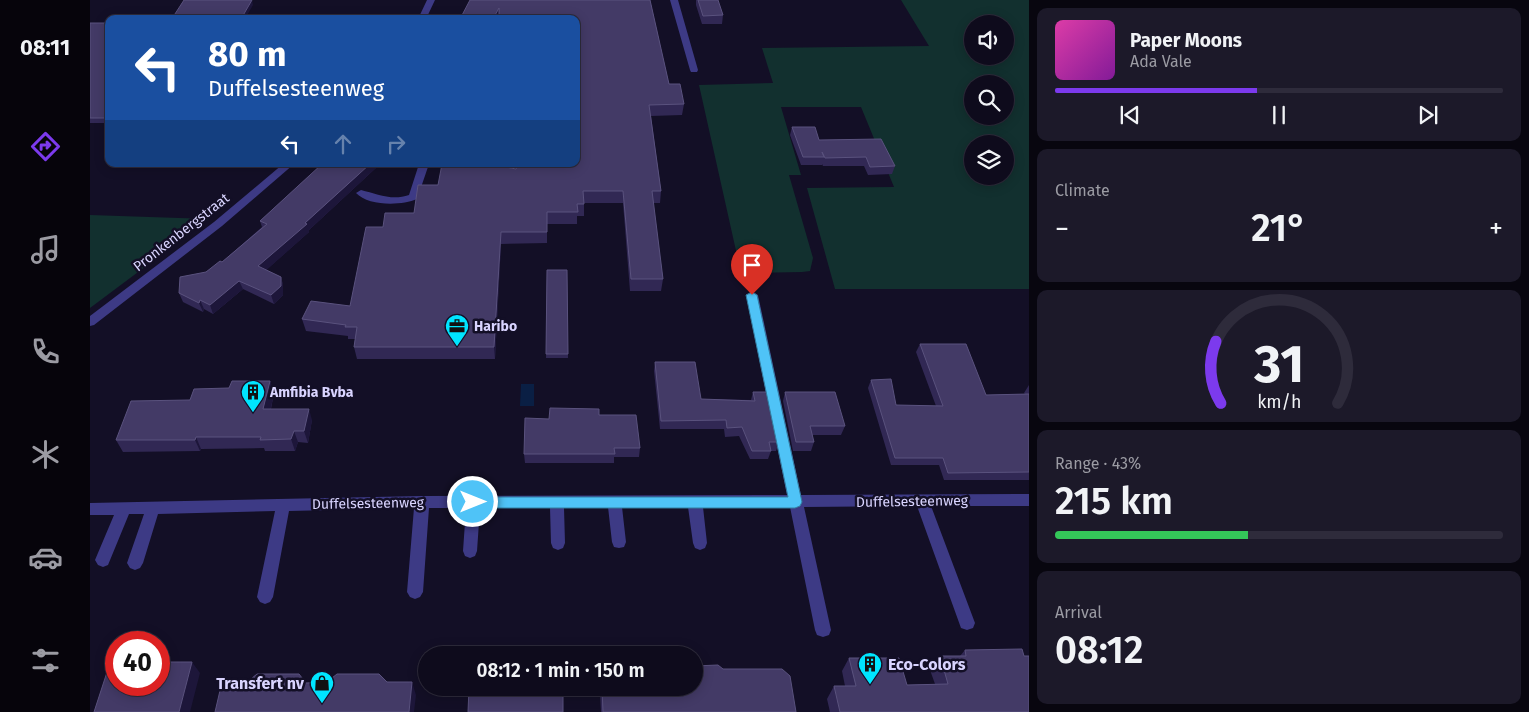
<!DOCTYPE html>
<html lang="en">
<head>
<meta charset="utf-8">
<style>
  :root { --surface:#0e0b1c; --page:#1c1929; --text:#f1f3f6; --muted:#9b9ba3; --line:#2e2b3b; --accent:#7c3aed }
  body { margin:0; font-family:"Fira Sans",sans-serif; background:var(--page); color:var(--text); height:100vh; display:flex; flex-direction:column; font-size:19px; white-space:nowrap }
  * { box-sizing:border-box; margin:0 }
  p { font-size:16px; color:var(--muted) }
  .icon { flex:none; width:28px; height:28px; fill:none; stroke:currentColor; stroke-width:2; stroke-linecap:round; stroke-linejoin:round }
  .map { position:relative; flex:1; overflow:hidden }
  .details { display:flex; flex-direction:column; gap:8px; padding:8px; background:#08060f; width:500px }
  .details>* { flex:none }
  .guide { position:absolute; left:15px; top:15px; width:475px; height:152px; border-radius:10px; box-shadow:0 2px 12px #0003,0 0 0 1px var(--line); background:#1a4fa0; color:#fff; overflow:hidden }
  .controls { position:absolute; left:874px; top:15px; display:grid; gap:10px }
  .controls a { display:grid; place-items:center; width:50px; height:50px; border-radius:50%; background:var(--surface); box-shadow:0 2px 12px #0003,0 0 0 1px var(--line); font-size:25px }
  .speed { position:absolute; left:15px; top:631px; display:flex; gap:10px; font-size:25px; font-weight:700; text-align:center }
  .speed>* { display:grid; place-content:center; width:65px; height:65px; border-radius:50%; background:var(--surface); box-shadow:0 2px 12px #0003,0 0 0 1px var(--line); line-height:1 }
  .speed .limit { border:8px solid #d22; background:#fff; color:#111 }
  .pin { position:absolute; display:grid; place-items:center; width:42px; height:42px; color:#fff; margin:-51px -21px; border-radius:50% 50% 50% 0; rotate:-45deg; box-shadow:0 0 5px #0007 }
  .pin .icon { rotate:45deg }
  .me { position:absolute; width:55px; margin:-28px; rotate:90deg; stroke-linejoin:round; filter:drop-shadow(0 0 4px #0008) }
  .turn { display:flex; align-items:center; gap:18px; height:105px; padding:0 20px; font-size:22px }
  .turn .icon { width:65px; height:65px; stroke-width:2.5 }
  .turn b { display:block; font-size:35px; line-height:42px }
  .lanes { display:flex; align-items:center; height:48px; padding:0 20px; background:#0003; justify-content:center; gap:25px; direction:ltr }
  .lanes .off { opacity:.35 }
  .big { font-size:38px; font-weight:600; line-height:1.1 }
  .details .tile { flex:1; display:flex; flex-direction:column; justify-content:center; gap:8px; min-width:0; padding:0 18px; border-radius:10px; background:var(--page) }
  .details .dial { align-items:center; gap:0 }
  .dial svg { height:130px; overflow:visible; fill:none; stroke:var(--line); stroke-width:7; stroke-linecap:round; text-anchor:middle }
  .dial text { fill:var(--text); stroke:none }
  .song { display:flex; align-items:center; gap:15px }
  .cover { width:60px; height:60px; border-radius:8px; background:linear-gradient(135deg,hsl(320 70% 55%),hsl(290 70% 35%)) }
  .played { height:5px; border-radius:2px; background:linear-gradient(90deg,var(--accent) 45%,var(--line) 45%) }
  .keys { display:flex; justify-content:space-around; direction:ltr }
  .heat { display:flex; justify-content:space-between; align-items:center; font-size:28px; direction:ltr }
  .charge { height:8px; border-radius:4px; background:linear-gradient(90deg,#34c759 43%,var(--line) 0) }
  .trip { position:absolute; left:328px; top:646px; width:285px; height:50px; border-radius:25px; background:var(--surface); box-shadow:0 2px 12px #0003,0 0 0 1px var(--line); font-weight:600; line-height:50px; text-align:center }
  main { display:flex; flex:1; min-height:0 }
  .menu { display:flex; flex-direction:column; width:90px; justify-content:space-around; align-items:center; background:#06040b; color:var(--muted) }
  .menu .icon { width:35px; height:35px }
  .menu .current { color:var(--accent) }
  .menu b { font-size:22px; color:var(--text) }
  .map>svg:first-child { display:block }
</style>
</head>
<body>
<main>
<nav class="menu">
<b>08:11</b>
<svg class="icon current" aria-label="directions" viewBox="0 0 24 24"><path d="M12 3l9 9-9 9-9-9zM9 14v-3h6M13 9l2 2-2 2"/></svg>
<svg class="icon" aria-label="music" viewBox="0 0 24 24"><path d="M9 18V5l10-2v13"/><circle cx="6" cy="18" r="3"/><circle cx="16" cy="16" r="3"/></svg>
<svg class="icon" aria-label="phone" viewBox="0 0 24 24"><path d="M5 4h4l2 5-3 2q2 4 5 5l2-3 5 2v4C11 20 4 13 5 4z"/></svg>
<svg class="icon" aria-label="climate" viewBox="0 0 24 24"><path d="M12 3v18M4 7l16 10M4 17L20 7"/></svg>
<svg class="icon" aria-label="car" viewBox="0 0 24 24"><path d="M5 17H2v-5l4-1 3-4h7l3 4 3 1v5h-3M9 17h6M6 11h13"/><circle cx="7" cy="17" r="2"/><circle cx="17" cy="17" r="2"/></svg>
<svg class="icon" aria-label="filters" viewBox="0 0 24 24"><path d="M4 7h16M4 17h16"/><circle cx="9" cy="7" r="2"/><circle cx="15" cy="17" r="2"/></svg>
</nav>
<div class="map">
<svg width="939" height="712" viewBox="0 0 939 712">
  <rect width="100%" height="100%" fill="#130f26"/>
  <path fill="#12302f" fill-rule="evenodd" d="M811 0H939V289H745L717 188 804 187 771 107H691L711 175H699L723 258 720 271 712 272 651 273 609 85 683 83 672 48 839 46ZM882 24H915V56H882ZM882 84H915V116H882ZM882 144H915V176H882Z
    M0 215 119 219 0 308Z"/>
  <path fill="#0a1f44" d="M431 384H444V406H430Z"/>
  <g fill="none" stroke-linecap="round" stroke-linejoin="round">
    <path fill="#3d3a85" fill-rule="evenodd" d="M337 0H345L336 19H328Z
      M580 0H588L608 70 607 72H601L600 70Z
      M193 164H204L132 226 4 325 0 326V316L124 222Z
      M329 164H339L327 199C311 206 278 206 266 193L271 190C287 194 302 201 319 195Z
      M662 291 668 295 711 495 939 494V506H841L885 623 883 628 877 630 871 628 827 506 714 507 741 630 739 635 733 637 727 635 725 630 700 507H613L617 543 615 548 610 550 605 548 603 543 598 507H532L536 542 534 547 529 548 524 547 522 542 518 507 474 508 475 543 473 548 468 550 463 548 461 543 460 508H390L387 551 385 556 380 558 375 556 373 551 376 508H339L333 592 330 597 325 599 320 597 317 592 324 508 199 511 183 597 180 602 175 604 170 602 167 597 185 511 68 514 53 563 50 568 45 570 40 568 37 563 54 514H39L18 565 13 567 8 565 5 560 24 515H0V503L332 496 697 495 656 295Z"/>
  </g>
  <path fill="#312854" d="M560 0 579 84 594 104 592 115 561 116 571 191 570 203H563L573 279 571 291H540L533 203H494V216H487V224H457V243L411 244 405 359H267L264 347 265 339H258V336L216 331 212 319 260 306 293 227 324 213 348 185 426 169 486 19H370Z
    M606 0H628L633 15 632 24H612L606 5Z
    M0 23H19V123H0Z
    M702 127 729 140 805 166 802 174 778 175 774 166H733L732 164V165H711L700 135Z
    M288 166 219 230V232L176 270 191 277 193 285V295L184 304 153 289 123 314 114 309 113 312 93 302 89 293 116 272 132 262 172 227 170 221Z
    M457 270H477L478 358H456Z
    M830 344 896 395 935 394 934 393 939 385V480H854L849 465H801L778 388 781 380 806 405 846 406 826 352Z
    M565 362 611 399 661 400 663 392 689 442 686 451H681L678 459H660L649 436 635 437 634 429H570L564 371Z
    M180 381 184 393 181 409 222 420 218 443 208 442 205 451H175L174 448 111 449 110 451 33 452 26 440 100 400Z
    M695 392 755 426 751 435H722L724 442 721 451H703L693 401Z
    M509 415 550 448 549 457H524V463H435L434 454 459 419Z
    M875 650 939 712H740L737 699 744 686H755L752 671 759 658 817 685 845 684 840 670 850 656H870Z
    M633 669 706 712H511L510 694 511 688H604Z"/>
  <path fill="#1d163a" d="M162 0 163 5 155 19H151Z
    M409 8V19H403Z
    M280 164H288V166L219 230V232L171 275 168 266Z
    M411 232V244L405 359 404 347Z
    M191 277 193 285V295L184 304 181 295Z
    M149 281 153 289 123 314 120 305Z
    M110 300 114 309 113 312 109 303Z
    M180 381 184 393 178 421 173 409Z
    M219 409 222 420 218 443 214 431Z
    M204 431 208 442 205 451 201 439Z
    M106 437 111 449 110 451 105 440Z
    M102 662 110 673 100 712H89Z
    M322 682 326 695 324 712H319Z"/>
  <path fill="#433a66" stroke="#5a527e" d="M94 0H162L151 19H68L70 17H83Z
    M380 0H560L579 84H590L594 104 559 105 571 191H562L573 279H541L533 191H493L494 204H487L488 212H457V232H411L404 347H264L267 327H255L256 325 212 319 221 301 260 306 276 227H293L295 213H324L328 185H348L352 164H401L426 169 428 164H486V19H437L409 16V8L403 19H370Z
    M608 0H628L633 15 613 16Z
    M0 23H19V118H0Z
    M702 127H725L729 140 791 139 805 166 780 167 776 157 735 158 732 152 734 157H713Z
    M232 164H280L215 223 217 224 168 266 191 277V286L181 295 149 281 120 305 110 300 109 303 89 293 90 277 116 272 130 261 132 262 177 224 170 221Z
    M457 270H477L478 354H456Z
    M830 344H876L896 395 939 394V472L858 473 853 458H805L781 380 801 379 806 405 853 406Z
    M565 362H605L611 399 665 401 663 392H678L689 442H679L681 451H662L652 427 637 428 636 420 571 421Z
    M142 381H180L173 409H219L214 431H204L201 439 170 440 171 437H106L105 440H26L41 401 100 400 104 389 139 388Z
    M695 392H745L755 426H720L724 442H706Z
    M460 408 509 409V415H546L550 448H524L525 454H434L435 418 459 419Z
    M932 649 934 656H939V712H750L744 686H766L759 658H809L817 685 858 684 850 656H876L875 650Z
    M69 662H102L89 712H4L20 663H26V685H69Z
    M628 665 633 669H692L700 676 706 712H513L512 688H604V666Z
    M167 674H209L216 683 237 682 247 674H289L297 682H322L319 712H125L132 682 156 683Z
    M379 688H473V712H378Z"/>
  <path fill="#4fc3f7" stroke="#337fa1" d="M662 292 667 295 712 502 710 506 705 508H383L378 506 376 502 378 499 383 497H698L656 295Z"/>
  <defs>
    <g id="office-pin" transform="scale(1.25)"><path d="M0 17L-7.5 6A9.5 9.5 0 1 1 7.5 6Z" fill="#00e5ff" stroke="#130f26"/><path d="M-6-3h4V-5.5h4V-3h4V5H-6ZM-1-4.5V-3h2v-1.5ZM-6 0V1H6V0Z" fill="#111"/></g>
    <g id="building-pin" transform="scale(1.25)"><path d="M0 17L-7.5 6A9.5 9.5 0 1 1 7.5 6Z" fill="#00e5ff" stroke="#130f26"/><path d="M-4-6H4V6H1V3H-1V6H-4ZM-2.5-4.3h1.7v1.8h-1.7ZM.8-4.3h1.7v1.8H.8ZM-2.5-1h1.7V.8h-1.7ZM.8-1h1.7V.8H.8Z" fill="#111"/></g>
    <g id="shop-pin" transform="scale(1.25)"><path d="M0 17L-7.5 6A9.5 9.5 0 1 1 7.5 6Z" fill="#00e5ff" stroke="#130f26"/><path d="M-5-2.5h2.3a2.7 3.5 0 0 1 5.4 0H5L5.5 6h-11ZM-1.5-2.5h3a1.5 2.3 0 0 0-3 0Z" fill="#111"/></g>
  </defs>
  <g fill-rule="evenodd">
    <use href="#office-pin" x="367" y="326"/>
    <use href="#building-pin" x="163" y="392"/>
    <use href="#building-pin" x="780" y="664"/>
    <use href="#shop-pin" x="232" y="683"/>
  </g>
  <g text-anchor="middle" stroke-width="5" stroke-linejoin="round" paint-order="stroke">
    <g font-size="14" fill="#d9d4ff" stroke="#130f26">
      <text transform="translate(91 232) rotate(-38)" y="5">Pronkenbergstraat</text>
      <text transform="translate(822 501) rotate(-1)" y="5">Duffelsesteenweg</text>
      <text transform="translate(278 503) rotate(-1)" y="5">Duffelsesteenweg</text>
    </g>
    <g font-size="14" font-weight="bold" fill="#d9d4ff" stroke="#130f26" text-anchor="start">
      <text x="384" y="331">Haribo</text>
      <text x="180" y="397">Amfibia Bvba</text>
    </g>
    <g font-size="16" font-weight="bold" fill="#d9d4ff" stroke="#130f26" text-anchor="start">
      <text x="798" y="670">Eco-Colors</text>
      <text x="214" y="689" text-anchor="end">Transfert nv</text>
    </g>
  </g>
</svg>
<div class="controls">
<a><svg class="icon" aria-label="sound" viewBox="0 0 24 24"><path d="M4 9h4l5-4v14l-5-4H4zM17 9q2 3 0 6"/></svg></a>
<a><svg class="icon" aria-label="search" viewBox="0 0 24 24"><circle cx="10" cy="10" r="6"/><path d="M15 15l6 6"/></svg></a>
<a><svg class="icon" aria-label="layers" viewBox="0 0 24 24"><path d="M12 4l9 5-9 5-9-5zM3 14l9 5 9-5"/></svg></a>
</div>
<div class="speed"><div class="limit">40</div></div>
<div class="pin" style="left:662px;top:295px;background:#d93025"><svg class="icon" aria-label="arrive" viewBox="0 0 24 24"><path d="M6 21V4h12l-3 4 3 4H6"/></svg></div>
<svg class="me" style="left:383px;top:502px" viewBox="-20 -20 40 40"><circle r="17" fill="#4fc3f7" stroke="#fff" stroke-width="3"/><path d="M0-11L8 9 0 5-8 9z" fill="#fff"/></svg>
<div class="trip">08:12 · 1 min · 150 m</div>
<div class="guide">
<div class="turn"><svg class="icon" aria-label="left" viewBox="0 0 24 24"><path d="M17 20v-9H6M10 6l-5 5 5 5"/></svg><div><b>80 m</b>Duffelsesteenweg</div></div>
<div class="lanes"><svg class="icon" aria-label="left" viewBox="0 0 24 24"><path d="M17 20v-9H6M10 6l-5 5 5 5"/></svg><svg class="icon off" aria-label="ahead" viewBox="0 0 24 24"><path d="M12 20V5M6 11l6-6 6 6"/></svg><svg class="icon off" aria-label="right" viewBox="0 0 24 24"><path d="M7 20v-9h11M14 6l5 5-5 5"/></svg></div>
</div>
</div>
<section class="details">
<div class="tile">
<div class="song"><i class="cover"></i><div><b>Paper Moons</b><p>Ada Vale</p></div></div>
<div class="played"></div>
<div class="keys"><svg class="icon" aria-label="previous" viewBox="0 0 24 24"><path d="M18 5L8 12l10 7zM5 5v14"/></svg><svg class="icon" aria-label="pause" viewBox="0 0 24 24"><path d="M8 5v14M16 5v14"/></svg><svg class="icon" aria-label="next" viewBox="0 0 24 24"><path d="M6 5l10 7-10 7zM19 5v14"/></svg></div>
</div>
<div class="tile"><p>Climate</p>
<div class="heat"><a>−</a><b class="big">21°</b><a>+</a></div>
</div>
<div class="tile dial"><svg viewBox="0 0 100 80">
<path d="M14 69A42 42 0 1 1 86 69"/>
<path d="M14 69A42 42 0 0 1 11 31" stroke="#7c3aed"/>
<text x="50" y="56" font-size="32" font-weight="700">31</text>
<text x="50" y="72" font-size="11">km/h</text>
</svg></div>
<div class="tile"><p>Range · 43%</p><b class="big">215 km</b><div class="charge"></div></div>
<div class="tile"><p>Arrival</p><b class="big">08:12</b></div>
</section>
</main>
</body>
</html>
